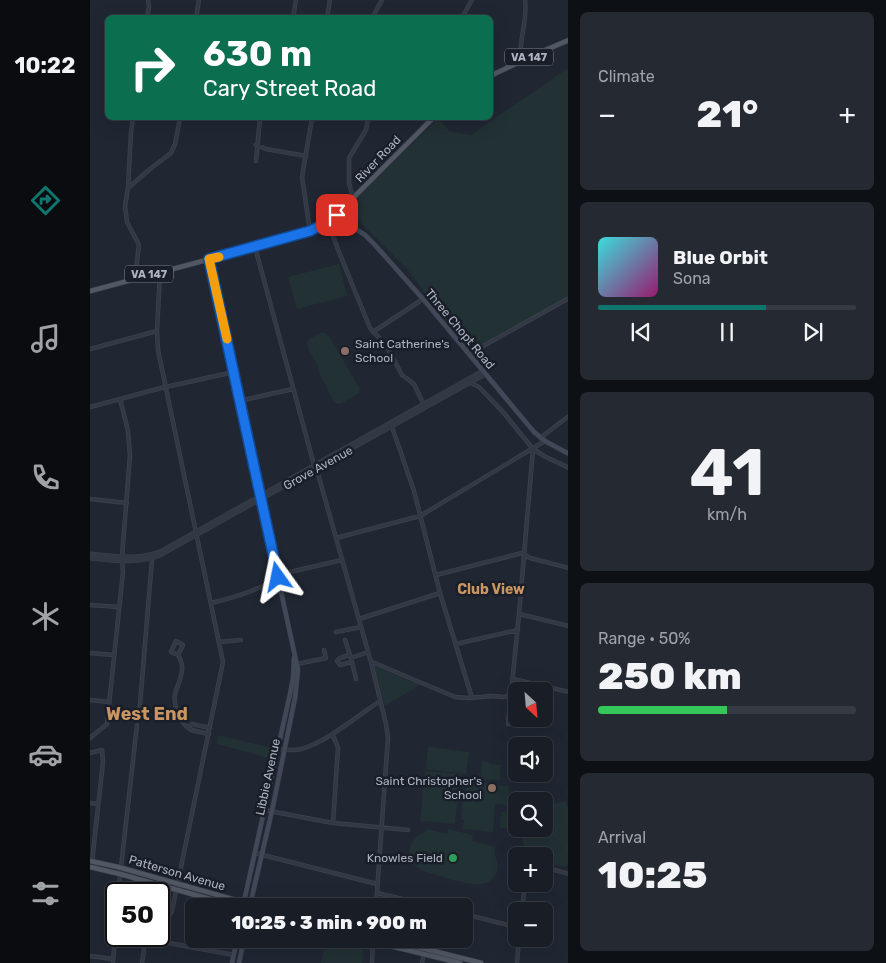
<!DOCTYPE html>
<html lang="en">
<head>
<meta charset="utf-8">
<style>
  :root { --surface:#181d26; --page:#252a32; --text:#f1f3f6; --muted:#9fa2a7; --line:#363b43; --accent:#0f766e }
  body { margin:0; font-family:Rubik,sans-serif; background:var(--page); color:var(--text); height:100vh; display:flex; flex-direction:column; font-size:19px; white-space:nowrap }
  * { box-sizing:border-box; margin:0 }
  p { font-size:16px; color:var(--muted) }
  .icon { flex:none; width:28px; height:28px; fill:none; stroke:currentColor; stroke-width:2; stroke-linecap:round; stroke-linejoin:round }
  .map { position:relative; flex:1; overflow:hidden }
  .details { display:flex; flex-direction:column; gap:12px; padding:12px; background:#0d1015; width:318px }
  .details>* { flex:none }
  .guide { position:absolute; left:15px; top:15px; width:388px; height:105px; border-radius:8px; box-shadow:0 5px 20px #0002,0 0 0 1px var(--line); background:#0b6e4f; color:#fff; overflow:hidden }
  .needle { width:32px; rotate:154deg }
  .fabs { position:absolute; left:418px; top:682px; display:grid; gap:10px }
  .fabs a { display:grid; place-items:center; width:45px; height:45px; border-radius:8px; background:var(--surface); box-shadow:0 5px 20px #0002,0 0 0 1px var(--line); font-size:25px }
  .speed { position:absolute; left:15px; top:882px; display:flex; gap:10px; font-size:25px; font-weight:700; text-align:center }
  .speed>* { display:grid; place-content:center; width:65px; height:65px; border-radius:50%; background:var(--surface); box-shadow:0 5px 20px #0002,0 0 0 1px var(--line); line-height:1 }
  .speed .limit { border:2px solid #111; border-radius:8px; background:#fff; color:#111 }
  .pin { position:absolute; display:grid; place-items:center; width:42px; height:42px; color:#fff; margin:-21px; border-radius:10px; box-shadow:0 2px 8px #0006 }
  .me { position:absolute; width:55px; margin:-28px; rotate:348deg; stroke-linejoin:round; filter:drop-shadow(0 0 4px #0008) }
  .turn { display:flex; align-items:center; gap:18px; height:105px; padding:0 15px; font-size:22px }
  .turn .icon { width:65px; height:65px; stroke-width:2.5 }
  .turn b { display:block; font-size:35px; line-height:42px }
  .big { font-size:38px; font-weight:800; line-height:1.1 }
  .details .tile { flex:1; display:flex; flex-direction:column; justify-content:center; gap:8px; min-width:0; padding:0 18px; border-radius:8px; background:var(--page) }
  .details .dial { align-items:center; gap:0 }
  .dial b { font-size:65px; line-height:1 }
  .song { display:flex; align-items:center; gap:15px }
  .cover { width:60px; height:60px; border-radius:8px; background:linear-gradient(135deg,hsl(180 70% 55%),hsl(320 70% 35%)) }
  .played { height:5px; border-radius:2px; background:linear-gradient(90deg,var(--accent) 65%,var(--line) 65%) }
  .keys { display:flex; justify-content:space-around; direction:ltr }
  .heat { display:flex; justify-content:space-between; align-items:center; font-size:28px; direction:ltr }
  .charge { height:8px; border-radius:4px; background:linear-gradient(90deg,#34c759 50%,var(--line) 0) }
  .trip { position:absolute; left:95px; top:898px; width:288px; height:50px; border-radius:8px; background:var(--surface); box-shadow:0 5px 20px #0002,0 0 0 1px var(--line); font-weight:800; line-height:50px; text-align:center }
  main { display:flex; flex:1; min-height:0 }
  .menu { display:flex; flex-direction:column; width:90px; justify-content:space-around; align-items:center; background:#0a0c0f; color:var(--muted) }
  .menu .icon { width:35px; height:35px }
  .menu .current { color:var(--accent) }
  .menu b { font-size:22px; color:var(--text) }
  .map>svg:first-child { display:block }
</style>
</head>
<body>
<main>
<nav class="menu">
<b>10:22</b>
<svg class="icon current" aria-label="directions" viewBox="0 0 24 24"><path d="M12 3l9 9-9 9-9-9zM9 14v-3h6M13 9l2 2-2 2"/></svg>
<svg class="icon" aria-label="music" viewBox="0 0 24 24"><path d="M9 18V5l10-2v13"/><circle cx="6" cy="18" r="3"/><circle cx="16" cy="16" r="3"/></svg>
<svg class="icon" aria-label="phone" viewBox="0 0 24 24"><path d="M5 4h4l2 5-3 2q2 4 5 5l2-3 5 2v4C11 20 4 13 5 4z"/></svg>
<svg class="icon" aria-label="climate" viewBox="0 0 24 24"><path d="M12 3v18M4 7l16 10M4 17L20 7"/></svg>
<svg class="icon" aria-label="car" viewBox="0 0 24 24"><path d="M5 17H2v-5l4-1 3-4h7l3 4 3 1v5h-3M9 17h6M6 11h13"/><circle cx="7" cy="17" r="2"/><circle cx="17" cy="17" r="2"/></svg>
<svg class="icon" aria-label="filters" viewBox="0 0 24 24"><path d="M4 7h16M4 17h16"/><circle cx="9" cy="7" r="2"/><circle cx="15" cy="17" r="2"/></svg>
</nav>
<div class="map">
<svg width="479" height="963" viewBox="0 0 479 963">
  <rect width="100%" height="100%" fill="#202733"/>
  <path fill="#223134" d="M478 68V296L378 352 318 270 256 208 349 118 359 131 381 135Z
    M249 264 257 296 207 309 198 277Z
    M231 333H235L239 336 270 389 268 394 250 404 245 403 231 377 228 367 218 348 217 343 219 339Z
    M284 666 330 685 295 706Z
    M128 735 181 748 179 758 127 744Z
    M338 747 379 752 376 774 336 769Z
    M392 761 398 762 400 764 411 765 410 780 391 779Z
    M335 771 370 774 365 824 330 821Z
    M376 781 407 784V785L419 786 418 805 405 804 403 832 373 829 374 820 371 819C372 808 372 802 373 791H376Z
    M476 801 479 811 478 864 475 867 454 862V856H435L439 847H434L430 829H454V806Z
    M411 812 423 813 422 829 410 828Z
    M336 829 357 834 358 829 383 835 382 841 405 847C403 855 409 861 407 870 405 878 398 884 390 884 379 886 348 875 336 872 315 864 314 840 335 832Z
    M236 939H258L274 943 272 963H231Z"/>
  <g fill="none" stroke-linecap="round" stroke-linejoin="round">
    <g stroke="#3d424d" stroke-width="4.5">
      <path id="minor" d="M57 18 59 7 58 0
        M106 18 109 0
        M203 18 206 0
        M237 18 240 0
        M282 18 292 0
        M370 18 374 14 382 0
        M431 61C428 41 438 21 435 0
        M166 145 176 149 216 156
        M166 161 170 118
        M38 188 41 132 43 118
        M263 198 259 183V158L276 130 278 118
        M240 228 249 252 280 328 295 344 303 358 312 375 324 384 334 405
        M220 231 212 177 222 118
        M165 247 224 465 228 474 281 662 296 724 298 738 286 906
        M45 278 49 245 37 222 35 206 38 188 60 169 81 153 85 144 90 118
        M283 332 333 299
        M0 349 67 331
        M379 354 479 298
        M381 383 389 387 413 412 443 449 454 456 479 468
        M149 401 203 389
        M0 407 71 388 144 372
        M301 424 324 491 350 593 382 698
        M450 438 479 416
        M0 499 37 503
        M246 538 330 516 455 441
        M346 575 432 553 440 558 479 568
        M121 603C142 598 176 589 191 574L252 560
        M0 605 29 607
        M429 614 479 626
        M269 619 350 593
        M246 632 271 627
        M255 640 261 658 278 652
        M129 642 151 640
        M366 644 428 630
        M0 653 24 655
        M88 655 81 652 86 641 93 645 88 655C97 669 89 680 85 694 83 706 89 722 100 729 105 732 113 732 119 734
        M259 655 250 658 247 661 250 665 261 662
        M261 658 266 679
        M282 662 365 697 379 698 402 696 414 697 419 695 421 693
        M207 664 236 658 234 650
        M423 679 479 692
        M0 700 19 702
        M49 717 62 559
        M418 724 429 614 443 449
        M98 727 102 724 120 728
        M242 734 245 740 248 748 243 823
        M0 738 17 724 33 572 32 557 40 455 38 431 30 399
        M188 749C196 750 203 751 211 749 235 743 269 715 290 701
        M0 753 12 750 13 762 2 862
        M0 803 8 804
        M174 810 243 823 318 830
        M165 853 287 884
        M454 867 479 874
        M287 893 342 906
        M28 894 47 725
        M432 911 435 884
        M374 914 426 927
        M69 925 79 916 82 911 133 662 68 350 67 331 70 272
        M57 939 144 955
        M0 956 23 959
        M23 963 26 921
        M52 963 55 943 58 936
        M282 963 283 939
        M332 963 335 949
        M427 963 429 939"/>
    </g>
    <g stroke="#3d424d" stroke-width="5">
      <path id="tertiary" d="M0 554C24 556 48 561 72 551L393 371
        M0 558C23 560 46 564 68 556L395 374"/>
    </g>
    <g stroke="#3d424d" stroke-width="5">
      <path id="secondary" d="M247 215 255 222 275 235 285 245 333 299 444 432 455 441 479 454
        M119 259 208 670 205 698 182 811 160 905
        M153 906 200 694 203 678 204 658
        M142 963 147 939
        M149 963 154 939"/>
    </g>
    <g stroke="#3d424d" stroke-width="5.5">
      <path id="primary" d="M400 76 446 54 479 40
        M226 231 251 225H260
        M0 291 203 237C225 230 236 225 253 208L343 118
        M0 861 28 867 167 906
        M0 867 30 874 145 906
        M272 939 370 963
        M296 939 391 963"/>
    </g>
    <use href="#minor" stroke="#333944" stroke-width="3"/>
    <use href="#tertiary" stroke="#333944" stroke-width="4"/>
    <use href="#secondary" stroke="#414857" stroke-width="4"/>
    <use href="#primary" stroke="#515864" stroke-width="4.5"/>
  </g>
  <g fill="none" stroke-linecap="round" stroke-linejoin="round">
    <g stroke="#114b97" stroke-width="12">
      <path id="route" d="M188 577 119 259 220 231 238 222 247 215"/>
    </g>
    <use href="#route" stroke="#1a73e8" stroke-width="9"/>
    <path stroke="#f59e0b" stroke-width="9" d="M129 257 119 259 137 339"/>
  </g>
  <g fill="#8d6e63" stroke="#191e28" stroke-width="2">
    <circle cx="255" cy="351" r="5"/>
    <circle cx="402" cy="788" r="5"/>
  </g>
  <circle fill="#2e9e5b" stroke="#191e28" stroke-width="2" cx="363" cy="858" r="5"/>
  <g text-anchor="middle" stroke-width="5" stroke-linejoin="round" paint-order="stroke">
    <g fill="#191e28" stroke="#818693" stroke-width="1">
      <rect x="415" y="48.5" width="48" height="17" rx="4"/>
      <rect x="35" y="265.5" width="48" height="17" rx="4"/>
    </g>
    <g font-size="11" font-weight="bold" fill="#adb3c1">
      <text x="439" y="61">VA 147</text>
      <text x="59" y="278">VA 147</text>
    </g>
    <g font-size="12" fill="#adb3c1" stroke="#191e28">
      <text transform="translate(288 159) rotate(-46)" y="4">River Road</text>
      <text transform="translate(370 329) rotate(50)" y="4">Three Chopt Road</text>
      <text transform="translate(228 468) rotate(-29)" y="4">Grove Avenue</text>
      <text transform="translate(178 777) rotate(-78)" y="4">Libbie Avenue</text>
      <text transform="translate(87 873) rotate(16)" y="4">Patterson Avenue</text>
    </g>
    <g font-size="12" fill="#adb3c1" stroke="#191e28" text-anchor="end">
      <text x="265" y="348" text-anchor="start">Saint Catherine's<tspan x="265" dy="14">School</tspan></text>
      <text x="392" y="785">Saint Christopher's<tspan x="392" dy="14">School</tspan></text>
      <text x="353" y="862">Knowles Field</text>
    </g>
    <g font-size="14" font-weight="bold" fill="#c99560" stroke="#191e28">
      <text x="401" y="594">Club View</text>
    </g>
    <g font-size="18" font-weight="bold" fill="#c99560" stroke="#191e28">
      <text x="57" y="720">West End</text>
    </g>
  </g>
</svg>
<div class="fabs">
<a><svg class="needle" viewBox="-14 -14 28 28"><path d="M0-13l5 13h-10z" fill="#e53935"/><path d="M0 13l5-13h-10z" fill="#9fa2a7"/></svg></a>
<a><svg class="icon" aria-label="sound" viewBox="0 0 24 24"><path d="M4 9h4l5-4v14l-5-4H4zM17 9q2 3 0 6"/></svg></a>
<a><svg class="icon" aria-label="search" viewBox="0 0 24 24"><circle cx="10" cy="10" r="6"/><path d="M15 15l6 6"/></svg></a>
<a>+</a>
<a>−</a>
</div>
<div class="speed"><div class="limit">50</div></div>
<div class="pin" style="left:247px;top:215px;background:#d93025"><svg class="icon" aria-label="arrive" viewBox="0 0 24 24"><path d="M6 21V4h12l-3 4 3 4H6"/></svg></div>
<svg class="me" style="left:188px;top:577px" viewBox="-20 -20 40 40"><path d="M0-17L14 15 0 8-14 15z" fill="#1a73e8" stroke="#fff" stroke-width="4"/></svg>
<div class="trip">10:25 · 3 min · 900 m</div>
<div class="guide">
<div class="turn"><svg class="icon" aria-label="right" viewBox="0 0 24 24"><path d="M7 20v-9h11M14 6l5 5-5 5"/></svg><div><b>630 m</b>Cary Street Road</div></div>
</div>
</div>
<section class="details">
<div class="tile"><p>Climate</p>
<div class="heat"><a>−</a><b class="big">21°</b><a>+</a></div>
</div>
<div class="tile">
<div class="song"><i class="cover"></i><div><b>Blue Orbit</b><p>Sona</p></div></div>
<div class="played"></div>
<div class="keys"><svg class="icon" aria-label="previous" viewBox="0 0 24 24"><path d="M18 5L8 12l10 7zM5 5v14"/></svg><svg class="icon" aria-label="pause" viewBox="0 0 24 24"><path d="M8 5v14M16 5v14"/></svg><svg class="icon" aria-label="next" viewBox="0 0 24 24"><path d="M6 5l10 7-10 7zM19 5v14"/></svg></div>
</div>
<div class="tile dial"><b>41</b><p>km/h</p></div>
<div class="tile"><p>Range · 50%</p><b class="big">250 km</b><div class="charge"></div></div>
<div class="tile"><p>Arrival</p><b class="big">10:25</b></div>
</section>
</main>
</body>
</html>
